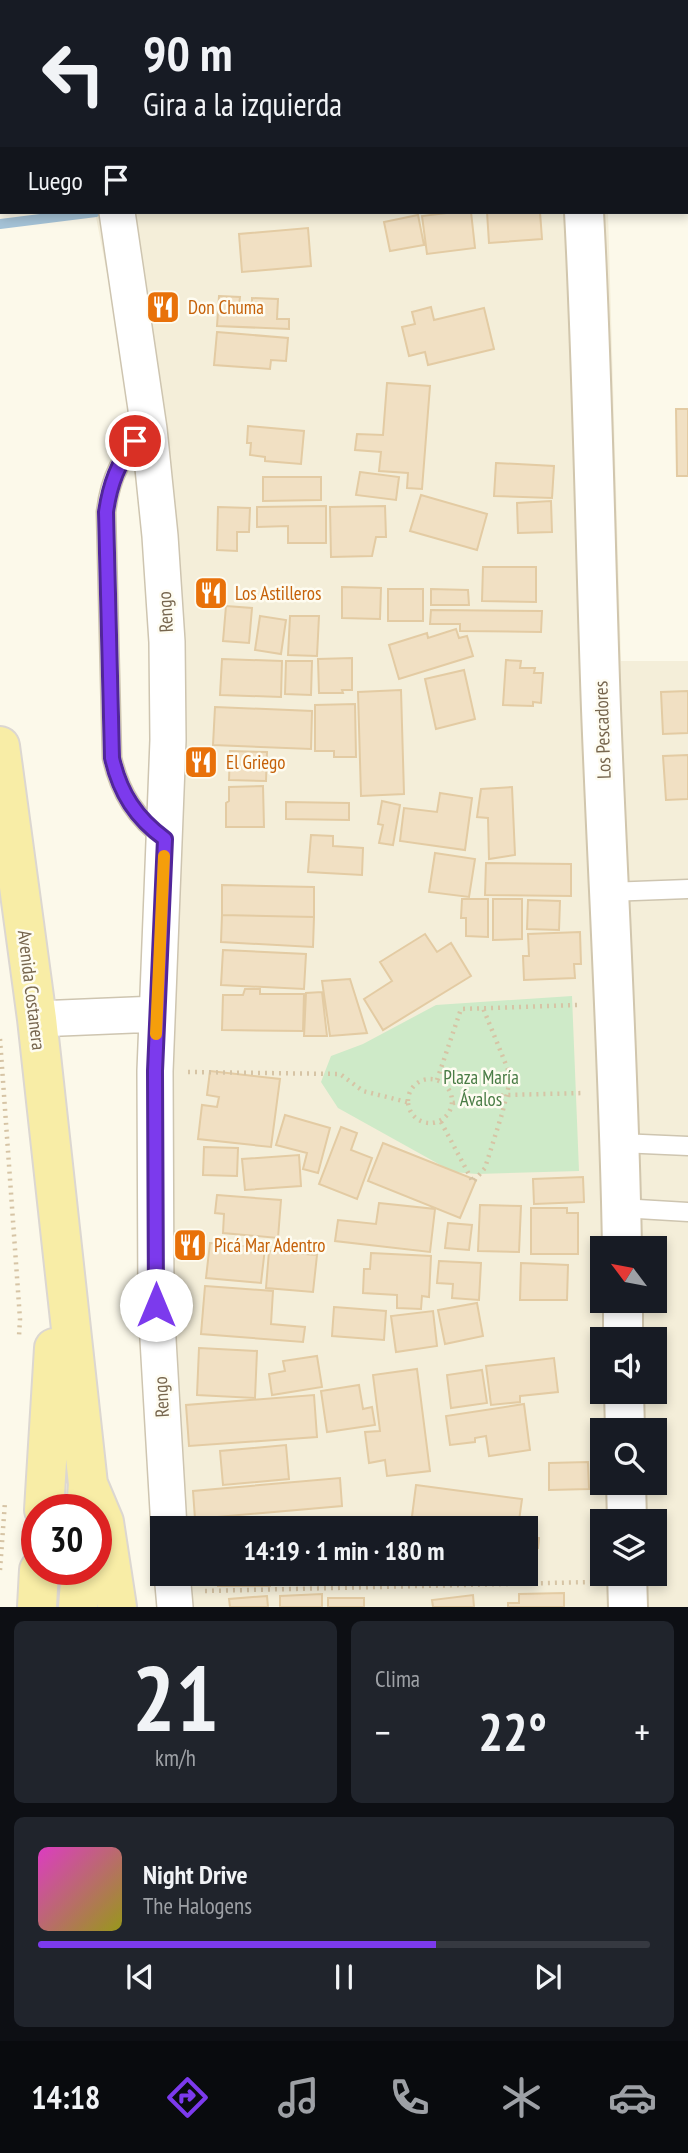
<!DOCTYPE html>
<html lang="es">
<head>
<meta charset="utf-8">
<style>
  :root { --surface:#171b24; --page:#20242c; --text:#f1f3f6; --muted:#9ea1a6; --line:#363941; --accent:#7c3aed }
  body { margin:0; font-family:"PT Sans Narrow",sans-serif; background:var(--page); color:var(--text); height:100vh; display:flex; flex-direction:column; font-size:26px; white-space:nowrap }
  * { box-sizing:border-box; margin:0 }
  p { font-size:23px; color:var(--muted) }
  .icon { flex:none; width:38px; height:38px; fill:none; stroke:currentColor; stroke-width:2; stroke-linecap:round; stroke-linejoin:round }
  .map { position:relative; height:1607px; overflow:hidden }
  .details { display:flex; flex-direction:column; gap:14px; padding:14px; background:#0d0f14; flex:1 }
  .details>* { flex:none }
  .top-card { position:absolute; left:0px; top:0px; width:690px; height:214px; box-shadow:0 4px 10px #0003; background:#171b24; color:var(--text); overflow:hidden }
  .needle { width:46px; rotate:302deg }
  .tools { position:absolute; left:590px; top:1236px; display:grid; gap:14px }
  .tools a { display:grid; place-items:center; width:77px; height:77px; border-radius:0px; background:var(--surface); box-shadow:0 4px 10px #0003; font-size:35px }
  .speed { position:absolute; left:21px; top:1494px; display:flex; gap:14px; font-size:35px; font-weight:700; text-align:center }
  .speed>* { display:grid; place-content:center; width:91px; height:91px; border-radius:50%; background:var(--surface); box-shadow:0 4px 10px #0003; line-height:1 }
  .speed .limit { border:10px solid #d22; background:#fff; color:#111 }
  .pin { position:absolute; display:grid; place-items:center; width:60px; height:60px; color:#fff; margin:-30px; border:4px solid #fff; border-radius:50%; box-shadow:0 2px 7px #0007 }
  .me { position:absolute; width:77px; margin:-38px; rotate:0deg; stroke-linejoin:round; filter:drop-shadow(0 0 5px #0008) }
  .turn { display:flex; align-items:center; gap:24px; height:147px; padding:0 28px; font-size:32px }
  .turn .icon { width:91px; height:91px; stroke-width:2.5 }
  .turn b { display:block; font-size:49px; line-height:60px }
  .then { display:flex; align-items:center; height:66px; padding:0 28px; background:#0003; gap:14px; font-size:26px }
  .big { font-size:52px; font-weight:800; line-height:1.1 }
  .details .card { flex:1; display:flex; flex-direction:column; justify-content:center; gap:10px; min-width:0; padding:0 24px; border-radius:10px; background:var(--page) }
  .details .dial { align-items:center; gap:0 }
  .dial b { font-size:91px; line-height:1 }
  .song { display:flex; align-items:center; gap:21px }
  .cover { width:84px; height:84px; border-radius:10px; background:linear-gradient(135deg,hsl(310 70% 55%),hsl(60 70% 35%)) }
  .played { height:7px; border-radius:4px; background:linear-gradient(90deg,var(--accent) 65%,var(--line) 65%) }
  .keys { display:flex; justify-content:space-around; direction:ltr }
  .heat { display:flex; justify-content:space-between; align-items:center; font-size:38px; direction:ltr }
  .details .tiles { flex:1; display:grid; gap:14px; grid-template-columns:1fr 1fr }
  .card:last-child { grid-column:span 2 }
  .trip { position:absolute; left:150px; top:1516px; width:388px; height:70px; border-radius:0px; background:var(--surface); box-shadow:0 4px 10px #0003; font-weight:800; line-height:70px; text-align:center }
  .tabs { display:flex; height:112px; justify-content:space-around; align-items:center; background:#090b0e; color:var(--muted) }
  .tabs .icon { width:49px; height:49px }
  .tabs .selected { color:var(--accent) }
  .tabs b { font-size:32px; color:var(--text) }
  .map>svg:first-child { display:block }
</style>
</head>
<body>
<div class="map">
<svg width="688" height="1607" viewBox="0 0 688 1607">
  <rect width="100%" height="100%" fill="#fcf9ea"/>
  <path fill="#f4eed9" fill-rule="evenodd" d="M0 0H582V2H2L0 197Z
    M95 212H608L621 661H688V1607H159L141 1312 154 645 125 366ZM602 1248H654V1300H602ZM602 1339H654V1391H602ZM602 1430H654V1482H602ZM602 1521H654V1573H602ZM163 1528H527V1573H163Z"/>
  <path fill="#f7e7f9" d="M101 0H512V2H101Z"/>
  <path fill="#ceeac8" d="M572 996 579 1171 477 1174 453 1172 338 1108 321 1082 331 1056 363 1044 436 1005Z"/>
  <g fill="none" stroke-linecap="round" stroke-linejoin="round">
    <path stroke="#a5c3d7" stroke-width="10" d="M0 224 96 212"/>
  </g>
  <path fill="#f1e0c3" stroke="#e3cba3" stroke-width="2" d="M0 0 21 2H2L0 67Z
    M365 0H478L365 2Z
    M455 212H471L475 248 427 254 422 216Z
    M487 212H540L542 239 489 243Z
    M418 215 424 245 390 251 384 222Z
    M308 228 311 266 242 272 239 234Z
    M219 296 240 297 239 306 252 307V298L278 299 277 319H289V329L217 326Z
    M431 307 434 320 484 308 494 349 428 365 425 352 409 356 402 327 415 324 412 312Z
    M217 332 288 338 286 361 271 360 270 369 214 365Z
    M387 383 430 386 422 489 407 488 408 473 379 471 381 452 355 450 357 434 383 435Z
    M676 409H688V476H677Z
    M248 426 304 431 301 464 265 461V457L250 455 251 443H247Z
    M496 463 554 466 552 498 494 496Z
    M360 472 399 477 396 500 356 495Z
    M263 477H321V500L263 501Z
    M421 495 487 514 477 550 410 531Z
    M551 501 552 532 518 533 517 503Z
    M326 506V543H288V526L257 527V507Z
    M385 506 386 537H376L372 556 331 557 330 507Z
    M218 507 250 508 249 532H237V551L217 550Z
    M483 567H536V602L482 601Z
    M342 587 381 588 380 619 342 618Z
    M388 589H423V621H388Z
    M431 589 468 590 469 605H431Z
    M226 606 252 608 249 643 223 641Z
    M431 610 542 611 541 632 460 631V624H430Z
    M260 616 286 620 281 654 255 650Z
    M290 616H319L317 656 288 655Z
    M456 629 459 638 467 636 473 656 399 679 389 645 427 633 428 638Z
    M352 658V690H342L343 693H319L318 659Z
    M222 659 282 661 281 697 220 695Z
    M506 660 521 661 520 668H535L534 673H543L541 703 533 702V706L503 705Z
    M286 661H312L311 695 285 694Z
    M464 670 475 719 436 729 425 679Z
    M401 690 404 794 361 796 358 692Z
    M688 691V733L663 734 661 692Z
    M355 704 356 757H334V751H315V705Z
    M215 707 312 711 311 749 213 745Z
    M230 751 267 752 266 781 229 780Z
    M688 755V799L666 800 663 756Z
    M263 786 264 827H226V803L229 801V787Z
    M512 787 515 855 489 859 488 818 477 817 481 789Z
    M440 793 472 798 465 850 400 841 404 808 437 812Z
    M382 801 400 805 393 845 379 843 383 825 378 824Z
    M286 802 349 803V820L286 819Z
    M311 835 333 836V846L363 848 362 875 308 872Z
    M435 853 475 859 469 897 429 892Z
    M486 863 571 864V896L485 895Z
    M222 885 314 887V917L222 915Z
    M462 899H488V937L466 936V918H461Z
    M493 899H522V939L493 940Z
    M528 900 560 901 559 930 527 929Z
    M222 915 314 917 313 947 221 942Z
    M580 932 581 964H574L575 978 524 980 523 956H529L528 934Z
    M425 934 437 952 451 943 471 976 383 1030 364 999 392 981 380 962Z
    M223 950 306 954 304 989 221 985Z
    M350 979 367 1033 330 1036 322 981Z
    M245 989H260V994H304L303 1031 222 1030 223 995H243Z
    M322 992 327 1036H304L306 993Z
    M210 1071 280 1079 271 1147 198 1139 202 1105 217 1107 219 1097 207 1095Z
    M285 1115 330 1128 318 1173 303 1169 307 1153 276 1145Z
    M341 1127 357 1133 351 1150 372 1158 357 1199 319 1184Z
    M383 1143 476 1180 460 1218 368 1181Z
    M204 1147 238 1148 237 1176 203 1175Z
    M299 1155 301 1186 245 1190 242 1159Z
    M583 1177 584 1202 534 1204 533 1179Z
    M217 1195 281 1200 278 1238 223 1233 224 1214 215 1213Z
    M379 1203 435 1209 430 1252 335 1241 338 1220 376 1224Z
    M480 1205 521 1206 519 1252 478 1251Z
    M531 1208H567V1213H578V1254H531Z
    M448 1223 472 1225 469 1250 445 1248Z
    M210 1243 265 1248 261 1283 206 1278Z
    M269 1251 317 1255 313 1292 266 1288Z
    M371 1253 431 1256 429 1297 422 1296 421 1309 397 1308V1295L363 1293 364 1269H370Z
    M439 1261 481 1263 479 1300 452 1298 453 1284 437 1283Z
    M521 1263 568 1265 567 1300H520Z
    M205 1286 273 1291 271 1324 305 1327 303 1342 201 1334Z
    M477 1303 483 1336 445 1344 438 1310Z
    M334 1307 386 1311 384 1340 332 1336Z
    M433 1311 437 1346 396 1352 391 1316Z
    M199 1348 257 1351 255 1398 197 1395Z
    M317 1356 322 1387 272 1395 269 1374 285 1371 283 1361Z
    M554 1358 558 1392 520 1396V1402L491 1405 486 1366Z
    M417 1369 430 1471 387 1476 385 1460 369 1463 365 1432 380 1431 373 1375Z
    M482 1370 487 1403 451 1408 447 1375Z
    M359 1385 363 1409 372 1407 375 1425 327 1432 321 1391Z
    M314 1395 317 1437 189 1446 186 1405Z
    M524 1404 530 1450 489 1456 486 1436 475 1438V1442L450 1445 446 1416Z
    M286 1445 289 1479 223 1485 220 1451Z
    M588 1462 589 1489 549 1490V1463Z
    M340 1478 342 1506 195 1519 193 1491Z
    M416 1485 522 1499 518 1528H442L411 1524Z
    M527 1536 539 1538 538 1548 527 1547Z
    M218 1573H270V1586H218Z
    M275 1573H300V1579H275Z
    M373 1573H413V1583L373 1581Z
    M444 1573H503L502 1580Z
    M564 1593V1607H508V1603H519V1594Z
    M322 1594V1607H280V1596Z
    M473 1595 474 1607H433L432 1600Z
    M267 1596 268 1607H230L229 1599Z
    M328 1598H364V1607H328Z"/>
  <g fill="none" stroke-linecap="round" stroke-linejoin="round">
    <g stroke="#cec5b0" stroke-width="21">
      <path id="lane" d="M148 430C122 453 110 478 106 512L112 758C120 793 136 818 165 839
        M608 892 688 889
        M620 1143 688 1146
        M621 1208 688 1212"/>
    </g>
    <g stroke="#cec5b0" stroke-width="38">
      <path id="street" d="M56 0 57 2
        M117 212 149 429 160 536 167 642 168 740 155 1071 156 1305 169 1528
        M37 1019 157 1014
        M172 1573 175 1607"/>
    </g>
    <g stroke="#d1c6ad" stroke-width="42">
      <path id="secondary" d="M555 0 556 2
        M584 212C593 377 595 543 601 709 608 888 619 1068 622 1248
        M623 1300V1339
        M624 1391 625 1430
        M626 1482 627 1521
        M627 1573 628 1607"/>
    </g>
    <g stroke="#dcd7d1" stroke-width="42">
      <path id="primary" d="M0 746 37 1019 88 1484 86 1510
        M88 1484 104 1522 117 1607
        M44 1510 54 1348
        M37 1607 39 1570
        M78 1607 81 1570"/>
    </g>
    <path stroke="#d6c4a5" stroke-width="4.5" stroke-dasharray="2 5" stroke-linecap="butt" d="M0 1039 20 1319 19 1336
      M188 1072 340 1074 363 1091 407 1102
      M408 1101a22 22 0 1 1 44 0a22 22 0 1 1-44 0Z
      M437 1080 461 1009 578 1005
      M453 1103 506 1095 584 1093
      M441 1122 473 1182 485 1168 502 1114 511 1077 483 1008
      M0 1570 5 1502
      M205 1591 592 1582"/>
    <use href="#lane" stroke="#fff" stroke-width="18"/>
    <use href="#street" stroke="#fff" stroke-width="35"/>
    <use href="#secondary" stroke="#fff" stroke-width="38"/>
    <use href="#primary" stroke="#f8eda6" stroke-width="38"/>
  </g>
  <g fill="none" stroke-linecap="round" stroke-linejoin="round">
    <g stroke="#51269a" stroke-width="18">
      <path id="route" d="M135 441C118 463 110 484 106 512L112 758C120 793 136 818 165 839L155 1071 156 1305"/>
    </g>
    <use href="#route" stroke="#7c3aed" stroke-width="12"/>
    <path stroke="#f59e0b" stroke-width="12" d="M156 1034 164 856"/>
  </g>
  <defs>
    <g id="restaurant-square" transform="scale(1.75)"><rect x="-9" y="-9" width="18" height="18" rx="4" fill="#e8710a" stroke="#fefcf1"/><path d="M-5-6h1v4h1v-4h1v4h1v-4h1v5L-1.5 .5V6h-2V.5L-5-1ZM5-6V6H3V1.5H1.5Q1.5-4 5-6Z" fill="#fff"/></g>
  </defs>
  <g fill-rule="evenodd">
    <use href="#restaurant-square" x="163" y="307"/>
    <use href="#restaurant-square" x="211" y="593"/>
    <use href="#restaurant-square" x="201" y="762"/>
    <use href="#restaurant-square" x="190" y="1245"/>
  </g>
  <g text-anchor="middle" stroke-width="5" stroke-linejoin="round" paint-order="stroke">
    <g font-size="19" fill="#c56008" stroke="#fefcf1" text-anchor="start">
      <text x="188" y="314">Don Chuma</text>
      <text x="235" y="600">Los Astilleros</text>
      <text x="226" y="769">El Griego</text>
      <text x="214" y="1252">Picá Mar Adentro</text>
    </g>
    <g font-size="19" fill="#77664e" stroke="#fefcf1">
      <text transform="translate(165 612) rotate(-93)" y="7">Rengo</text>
      <text transform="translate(602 730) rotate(-92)" y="7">Los Pescadores</text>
      <text transform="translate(32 990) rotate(83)" y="7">Avenida Costanera</text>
      <text transform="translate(161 1397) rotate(-93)" y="7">Rengo</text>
    </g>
    <g font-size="19" fill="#497c45" stroke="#fefcf1">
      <text x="481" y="1084">Plaza María<tspan x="481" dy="22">Ávalos</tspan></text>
    </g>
  </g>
</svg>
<div class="tools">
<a><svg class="needle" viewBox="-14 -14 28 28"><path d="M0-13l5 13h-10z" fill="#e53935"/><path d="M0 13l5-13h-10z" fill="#9ea1a6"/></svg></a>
<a><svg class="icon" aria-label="sound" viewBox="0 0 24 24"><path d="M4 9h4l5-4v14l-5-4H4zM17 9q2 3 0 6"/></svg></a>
<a><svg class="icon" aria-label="search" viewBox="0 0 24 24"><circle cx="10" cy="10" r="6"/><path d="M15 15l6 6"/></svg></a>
<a><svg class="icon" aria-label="layers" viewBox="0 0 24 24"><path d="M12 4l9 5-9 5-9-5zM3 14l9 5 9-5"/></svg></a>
</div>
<div class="speed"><div class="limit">30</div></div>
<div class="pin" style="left:135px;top:441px;background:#d93025"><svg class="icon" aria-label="arrive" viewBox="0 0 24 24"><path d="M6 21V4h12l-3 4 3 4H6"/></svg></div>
<svg class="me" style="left:156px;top:1305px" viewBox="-20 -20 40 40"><circle r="19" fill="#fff"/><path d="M0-13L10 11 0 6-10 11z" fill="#7c3aed"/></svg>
<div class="trip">14:19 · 1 min · 180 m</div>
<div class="top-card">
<div class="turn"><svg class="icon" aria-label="left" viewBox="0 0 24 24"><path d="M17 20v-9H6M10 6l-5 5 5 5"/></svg><div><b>90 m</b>Gira a la izquierda</div></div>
<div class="then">Luego<svg class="icon" aria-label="arrive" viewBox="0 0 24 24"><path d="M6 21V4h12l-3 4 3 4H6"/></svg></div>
</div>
</div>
<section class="details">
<div class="tiles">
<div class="card dial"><b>21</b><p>km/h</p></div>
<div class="card"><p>Clima</p>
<div class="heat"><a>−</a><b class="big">22°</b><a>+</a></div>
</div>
<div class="card">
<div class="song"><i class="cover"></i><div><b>Night Drive</b><p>The Halogens</p></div></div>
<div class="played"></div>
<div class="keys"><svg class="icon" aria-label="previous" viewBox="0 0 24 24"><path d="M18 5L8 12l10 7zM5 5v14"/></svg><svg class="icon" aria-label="pause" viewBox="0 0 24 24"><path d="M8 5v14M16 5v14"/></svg><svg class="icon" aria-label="next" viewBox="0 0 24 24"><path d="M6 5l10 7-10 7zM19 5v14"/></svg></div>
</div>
</div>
</section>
<nav class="tabs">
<b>14:18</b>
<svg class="icon selected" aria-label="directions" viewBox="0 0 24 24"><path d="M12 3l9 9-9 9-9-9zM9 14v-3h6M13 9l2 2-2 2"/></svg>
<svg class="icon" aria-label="music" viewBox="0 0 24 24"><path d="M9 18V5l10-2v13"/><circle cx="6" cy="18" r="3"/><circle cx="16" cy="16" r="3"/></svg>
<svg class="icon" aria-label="phone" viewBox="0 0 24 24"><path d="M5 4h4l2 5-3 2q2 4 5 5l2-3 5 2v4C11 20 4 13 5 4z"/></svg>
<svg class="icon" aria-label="climate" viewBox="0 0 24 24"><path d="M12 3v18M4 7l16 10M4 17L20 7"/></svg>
<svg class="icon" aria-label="car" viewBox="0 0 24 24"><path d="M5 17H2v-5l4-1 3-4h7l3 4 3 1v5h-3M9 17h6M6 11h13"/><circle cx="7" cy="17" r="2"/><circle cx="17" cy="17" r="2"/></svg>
</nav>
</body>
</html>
